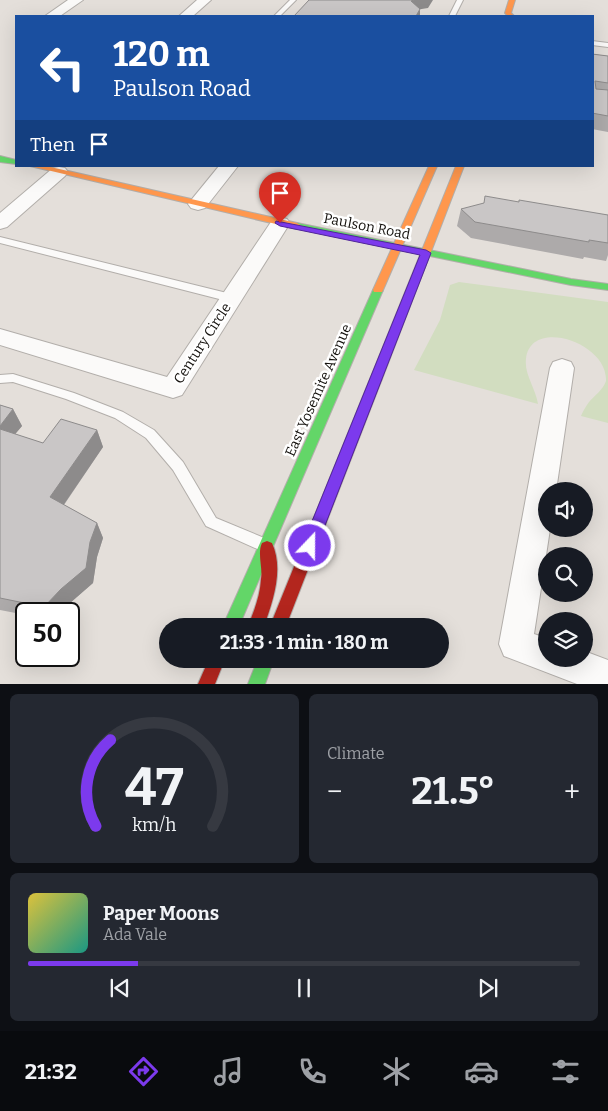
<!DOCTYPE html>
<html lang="en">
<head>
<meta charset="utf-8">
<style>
  :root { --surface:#171b24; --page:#242831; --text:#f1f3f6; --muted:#9ea1a6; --line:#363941; --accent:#7c3aed }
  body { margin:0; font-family:Bitter,serif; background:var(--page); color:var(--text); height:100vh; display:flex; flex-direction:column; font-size:19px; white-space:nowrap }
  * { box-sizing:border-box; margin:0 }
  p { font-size:16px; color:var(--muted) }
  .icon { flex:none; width:28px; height:28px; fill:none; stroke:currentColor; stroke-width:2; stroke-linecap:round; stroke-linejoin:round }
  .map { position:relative; height:684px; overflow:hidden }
  .side { display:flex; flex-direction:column; gap:10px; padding:10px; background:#0d0f14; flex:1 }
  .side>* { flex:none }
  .hud { position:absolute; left:15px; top:15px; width:579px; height:152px; border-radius:0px; box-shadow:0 5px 20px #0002; background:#1a4fa0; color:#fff; overflow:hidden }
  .controls { position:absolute; left:538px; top:482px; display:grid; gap:10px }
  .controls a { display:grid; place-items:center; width:55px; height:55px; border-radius:50%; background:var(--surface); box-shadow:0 5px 20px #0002; font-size:25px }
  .speed { position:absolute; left:15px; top:602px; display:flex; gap:10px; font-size:25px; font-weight:700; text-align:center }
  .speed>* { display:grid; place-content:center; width:65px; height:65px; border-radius:50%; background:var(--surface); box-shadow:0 5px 20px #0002; line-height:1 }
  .speed .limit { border:2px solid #111; border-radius:8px; background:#fff; color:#111 }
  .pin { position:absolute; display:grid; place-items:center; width:42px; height:42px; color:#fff; margin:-51px -21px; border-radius:50% 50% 50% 0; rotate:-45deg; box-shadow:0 0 5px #0007 }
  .pin .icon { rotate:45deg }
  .me { position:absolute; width:55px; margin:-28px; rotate:22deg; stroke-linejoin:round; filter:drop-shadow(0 0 4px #0008) }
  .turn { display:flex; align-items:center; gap:18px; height:105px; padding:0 15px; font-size:22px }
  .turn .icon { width:65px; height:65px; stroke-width:2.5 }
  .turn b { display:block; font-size:35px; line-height:42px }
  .then { display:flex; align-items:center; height:48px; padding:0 15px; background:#0003; gap:10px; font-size:19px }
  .big { font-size:38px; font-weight:700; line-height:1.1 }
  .side .widget { flex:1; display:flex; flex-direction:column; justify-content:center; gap:8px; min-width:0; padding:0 18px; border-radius:8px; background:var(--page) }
  .side .dial { align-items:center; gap:0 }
  .dial svg { height:130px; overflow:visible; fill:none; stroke:var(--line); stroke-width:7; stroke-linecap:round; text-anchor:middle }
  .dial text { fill:var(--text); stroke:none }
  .song { display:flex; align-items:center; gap:15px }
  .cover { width:60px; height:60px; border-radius:8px; background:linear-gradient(135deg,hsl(50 70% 55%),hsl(170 70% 35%)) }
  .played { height:5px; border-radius:2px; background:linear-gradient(90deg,var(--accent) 20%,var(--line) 20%) }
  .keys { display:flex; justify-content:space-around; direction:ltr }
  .heat { display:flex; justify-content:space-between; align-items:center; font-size:28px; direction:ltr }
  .side .tiles { flex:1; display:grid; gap:10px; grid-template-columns:1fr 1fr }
  .widget:last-child { grid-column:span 2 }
  .trip { position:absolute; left:159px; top:618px; width:290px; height:50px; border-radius:25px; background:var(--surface); box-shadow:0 5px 20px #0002; font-weight:700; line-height:50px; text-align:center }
  .dock { display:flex; height:80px; justify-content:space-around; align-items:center; background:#090b0e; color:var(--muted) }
  .dock .icon { width:35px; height:35px }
  .dock .current { color:var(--accent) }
  .dock b { font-size:22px; color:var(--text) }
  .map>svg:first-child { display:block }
</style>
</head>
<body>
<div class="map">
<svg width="608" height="684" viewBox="0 0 608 684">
  <rect width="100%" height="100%" fill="#e4dfda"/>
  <path fill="#d2ddc0" d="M459 282 608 302V423L581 416C583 411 586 406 589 402 594 396 603 390 606 381 608 342 530 317 526 359 524 374 536 389 538 404L414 370 440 320 450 285Z"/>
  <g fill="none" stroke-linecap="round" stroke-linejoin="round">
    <g stroke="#b2aeaa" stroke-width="2">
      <path id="lane" d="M290 0H296L280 16H274Z
        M457 0H463L455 16H449Z
        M592 41 608 43V47L592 45Z
        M0 237 231 294 236 298 231 302 0 243Z
        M13 374 74 393 123 412 154 430 183 462 216 518 269 540 271 545 269 550 264 552 206 526 173 470 146 438 115 418 66 399 13 382 0 383V375Z"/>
    </g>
    <g stroke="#b2aeaa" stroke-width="2">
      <path id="street" d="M68 0H83L60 16H45Z
        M197 0H211L193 16H179Z
        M219 166H238L205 208 198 210 191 208 188 204Z
        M59 167 65 168 68 172 65 176 7 227 0 229V213L53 168Z
        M280 217 287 219 290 223 182 395 173 398 0 345V329L167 377 273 219Z
        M562 359 571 362 574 368 556 491H546V529H550L534 634 546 638V659H584V651L608 660V684H577L504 656 499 644 550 368 553 362Z"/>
    </g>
    <g stroke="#b2aeaa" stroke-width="2">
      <path id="fast" d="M0 156 16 160V164L0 162Z
        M297 223 571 279 608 284V290L571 285 294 228 292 226Z
        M378 287 383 290 239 626H223L373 290Z
        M258 659H274L265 684H248Z"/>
    </g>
    <g stroke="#b2aeaa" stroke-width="2">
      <path id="slow" d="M509 0H515L511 13 514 16H508L505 13Z
        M30 166H46L297 223 302 226 297 229Z
        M429 166H437L383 290 382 292H374L373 290Z
        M456 166H464L382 379 380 382H372L370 379Z"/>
    </g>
    <g stroke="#b2aeaa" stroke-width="2">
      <path id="jam" d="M376 375 380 376 382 379 286 626H270L370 379 372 376Z
        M267 541 272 543C284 569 273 601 264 626H248C254 611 260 596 261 579 263 568 257 553 262 543Z
        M209 659H225L215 684H198Z"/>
    </g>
    <use href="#lane" fill="#fbfaf9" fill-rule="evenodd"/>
    <use href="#street" fill="#fbfaf9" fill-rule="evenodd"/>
    <use href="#fast" fill="#63d668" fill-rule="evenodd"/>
    <use href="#slow" fill="#ff974d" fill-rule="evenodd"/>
    <use href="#jam" fill="#b3261e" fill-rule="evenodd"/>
  </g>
  <path fill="#adaaaa" d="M592 54 608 56V132L592 129Z
    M519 202 608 215V255L606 261 584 257 583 259 471 238 457 226 461 209Z
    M0 405 13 409 22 426 15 434 43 443 97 430 103 447 64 505 97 523 103 538 97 557 93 583 70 603 60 614H26V615L0 610Z"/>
  <path fill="#8d8b8b" d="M414 0H433L428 8 409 11 411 1Z
    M420 9V16H416Z
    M13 409 22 426 6 445 0 433V426Z
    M97 430 103 447 58 513 50 497Z
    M97 523 103 538 97 557 93 583 70 603 60 614H49L44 607 61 589 90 542Z"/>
  <path fill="#c9c6c6" stroke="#8d8b8b" d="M309 0H414L411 1 420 9 416 16H294Z
    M592 54 608 56V83L595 81 596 89 608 90V116L592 113Z
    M485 196 519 202V200L608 215V243L589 240V242L475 222 461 209 484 203Z
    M0 405 13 409 0 426Z
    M61 419 97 430 50 497 97 523 90 542 86 568 61 589 44 607 0 598V429L43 443Z"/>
  <path fill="#7c3aed" stroke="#51269a" d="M276 221 426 250 431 253 317 546 315 551 310 553 305 551 302 546 420 255 280 226 275 223Z"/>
  <g text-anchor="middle" stroke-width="5" stroke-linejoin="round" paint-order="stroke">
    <g font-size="14" fill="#110e0a" stroke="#fff">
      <text transform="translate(367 226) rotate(11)" y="5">Paulson Road</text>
      <text transform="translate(202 343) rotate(-57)" y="5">Century Circle</text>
      <text transform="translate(318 390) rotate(-66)" y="5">East Yosemite Avenue</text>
    </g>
  </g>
</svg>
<div class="controls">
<a><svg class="icon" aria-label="sound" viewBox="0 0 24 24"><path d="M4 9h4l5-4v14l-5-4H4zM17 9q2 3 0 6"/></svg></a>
<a><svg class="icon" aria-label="search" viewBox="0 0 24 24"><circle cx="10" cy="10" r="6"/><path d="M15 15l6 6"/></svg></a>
<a><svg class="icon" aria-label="layers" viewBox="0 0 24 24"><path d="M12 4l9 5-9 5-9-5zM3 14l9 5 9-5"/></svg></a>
</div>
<div class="speed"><div class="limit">50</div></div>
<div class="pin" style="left:280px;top:223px;background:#d93025"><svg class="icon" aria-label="arrive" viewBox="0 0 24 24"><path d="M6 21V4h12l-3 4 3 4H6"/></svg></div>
<svg class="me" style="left:310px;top:546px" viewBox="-20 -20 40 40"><circle r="17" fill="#7c3aed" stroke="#fff" stroke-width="3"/><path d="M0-11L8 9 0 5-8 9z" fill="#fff"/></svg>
<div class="trip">21:33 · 1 min · 180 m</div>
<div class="hud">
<div class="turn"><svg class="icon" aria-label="left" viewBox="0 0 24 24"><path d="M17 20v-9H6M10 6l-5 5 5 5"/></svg><div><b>120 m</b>Paulson Road</div></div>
<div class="then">Then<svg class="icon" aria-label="arrive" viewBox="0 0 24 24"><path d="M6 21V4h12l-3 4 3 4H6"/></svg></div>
</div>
</div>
<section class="side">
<div class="tiles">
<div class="widget dial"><svg viewBox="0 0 100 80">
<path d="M14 69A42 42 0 1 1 86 69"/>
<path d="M14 69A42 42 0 0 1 23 16" stroke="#7c3aed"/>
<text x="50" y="56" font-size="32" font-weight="700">47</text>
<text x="50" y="72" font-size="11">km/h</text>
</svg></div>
<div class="widget"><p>Climate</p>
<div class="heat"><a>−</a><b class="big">21.5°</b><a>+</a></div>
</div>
<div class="widget">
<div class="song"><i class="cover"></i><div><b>Paper Moons</b><p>Ada Vale</p></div></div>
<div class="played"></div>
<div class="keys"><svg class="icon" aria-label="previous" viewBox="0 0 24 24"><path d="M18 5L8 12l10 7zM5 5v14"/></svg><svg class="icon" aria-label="pause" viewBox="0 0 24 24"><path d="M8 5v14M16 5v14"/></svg><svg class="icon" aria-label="next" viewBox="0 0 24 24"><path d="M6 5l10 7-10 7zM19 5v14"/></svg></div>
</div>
</div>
</section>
<nav class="dock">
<b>21:32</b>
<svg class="icon current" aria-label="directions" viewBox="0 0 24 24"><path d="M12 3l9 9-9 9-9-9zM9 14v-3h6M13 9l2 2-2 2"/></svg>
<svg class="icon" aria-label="music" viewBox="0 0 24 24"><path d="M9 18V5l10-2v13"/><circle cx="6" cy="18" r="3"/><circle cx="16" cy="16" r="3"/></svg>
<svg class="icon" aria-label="phone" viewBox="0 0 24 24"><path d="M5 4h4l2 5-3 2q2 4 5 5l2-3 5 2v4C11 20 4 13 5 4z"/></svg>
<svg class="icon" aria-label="climate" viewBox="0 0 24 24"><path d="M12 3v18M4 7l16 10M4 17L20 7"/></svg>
<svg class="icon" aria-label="car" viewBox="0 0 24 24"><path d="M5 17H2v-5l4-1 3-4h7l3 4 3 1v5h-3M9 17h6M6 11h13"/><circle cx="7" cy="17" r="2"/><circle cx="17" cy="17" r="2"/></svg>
<svg class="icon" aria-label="filters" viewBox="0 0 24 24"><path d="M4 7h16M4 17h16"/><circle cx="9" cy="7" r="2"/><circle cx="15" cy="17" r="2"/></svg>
</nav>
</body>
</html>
